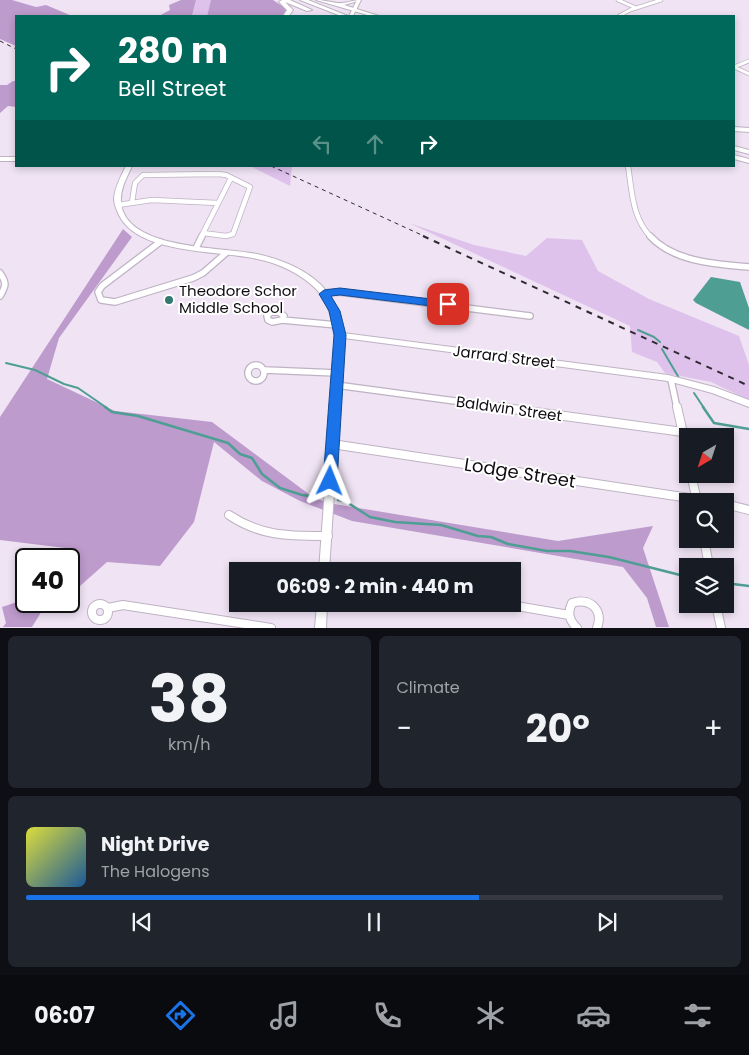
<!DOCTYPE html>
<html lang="en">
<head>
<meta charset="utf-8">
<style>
  :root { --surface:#171b24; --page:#20242c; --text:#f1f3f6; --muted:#9ea1a6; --line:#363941; --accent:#1a73e8 }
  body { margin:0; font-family:Poppins,sans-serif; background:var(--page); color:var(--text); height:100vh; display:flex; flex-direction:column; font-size:19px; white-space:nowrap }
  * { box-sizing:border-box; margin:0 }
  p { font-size:16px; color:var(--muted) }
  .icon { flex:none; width:28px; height:28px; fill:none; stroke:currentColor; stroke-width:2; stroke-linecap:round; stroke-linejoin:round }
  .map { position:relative; height:628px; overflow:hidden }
  .panel { display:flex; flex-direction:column; gap:8px; padding:8px; background:#0d0f14; flex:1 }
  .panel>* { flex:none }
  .banner { position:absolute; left:15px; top:15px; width:720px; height:152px; border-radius:0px; box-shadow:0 2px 8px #0003; background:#00695c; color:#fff; overflow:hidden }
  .needle { width:32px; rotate:219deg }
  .buttons { position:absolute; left:679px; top:428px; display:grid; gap:10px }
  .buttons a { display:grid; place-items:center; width:55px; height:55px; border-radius:0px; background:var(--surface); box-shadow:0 2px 8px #0003; font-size:25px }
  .speed { position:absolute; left:15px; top:548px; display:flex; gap:10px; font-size:25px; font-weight:700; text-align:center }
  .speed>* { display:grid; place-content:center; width:65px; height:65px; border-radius:50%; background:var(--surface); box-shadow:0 2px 8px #0003; line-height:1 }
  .speed .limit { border:2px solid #111; border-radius:8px; background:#fff; color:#111 }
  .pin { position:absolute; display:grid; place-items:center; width:42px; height:42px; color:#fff; margin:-21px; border-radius:10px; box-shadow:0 2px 8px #0006 }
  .me { position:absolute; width:55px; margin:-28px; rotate:2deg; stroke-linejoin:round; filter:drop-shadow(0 0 4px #0008) }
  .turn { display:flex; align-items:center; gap:18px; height:105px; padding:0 20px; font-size:22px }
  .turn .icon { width:65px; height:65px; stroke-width:2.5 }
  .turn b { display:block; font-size:35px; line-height:42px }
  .lanes { display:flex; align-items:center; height:48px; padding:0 20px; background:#0003; justify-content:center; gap:25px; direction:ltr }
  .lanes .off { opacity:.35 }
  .big { font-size:38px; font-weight:700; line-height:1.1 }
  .panel .tile { flex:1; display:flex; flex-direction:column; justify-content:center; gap:8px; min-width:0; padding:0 18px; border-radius:8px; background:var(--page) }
  .panel .dial { align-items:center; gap:0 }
  .dial b { font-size:65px; line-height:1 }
  .song { display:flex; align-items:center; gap:15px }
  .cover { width:60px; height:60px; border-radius:8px; background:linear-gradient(135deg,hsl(60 70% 55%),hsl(210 70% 35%)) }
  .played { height:5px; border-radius:2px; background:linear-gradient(90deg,var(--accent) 65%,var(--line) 65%) }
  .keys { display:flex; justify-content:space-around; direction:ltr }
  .heat { display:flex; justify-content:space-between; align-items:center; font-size:28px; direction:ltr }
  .panel .tiles { flex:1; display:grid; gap:8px; grid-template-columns:1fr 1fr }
  .tile:last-child { grid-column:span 2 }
  .trip { position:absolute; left:229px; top:562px; width:292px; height:50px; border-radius:0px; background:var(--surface); box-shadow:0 2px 8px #0003; font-weight:700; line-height:50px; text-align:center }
  .menu { display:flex; height:80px; justify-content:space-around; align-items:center; background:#090b0e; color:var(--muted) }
  .menu .icon { width:35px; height:35px }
  .menu .active { color:var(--accent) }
  .menu b { font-size:22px; color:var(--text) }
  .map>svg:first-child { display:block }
</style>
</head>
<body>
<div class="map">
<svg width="749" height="628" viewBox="0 0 749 628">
  <rect width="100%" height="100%" fill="#efe3f4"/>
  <path fill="#dec2ec" d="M196 0H211L207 16H192Z
    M250 166H292L290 186Z
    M409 223 474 245 526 256 547 238 582 240 598 271 649 299 739 336 749 365V400L711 382 665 373 657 362 632 352 630 326Z"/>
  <path fill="#bd9bcd" d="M0 0H12L36 7 46 5 72 16H16V46L0 39Z
    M181 0H196L192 16H159L170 10 169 5Z
    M211 0H273L288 10 283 16H207Z
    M13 81H16V107L8 106 0 113V85H7Z
    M123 229 132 237 59 338 47 379 115 411 212 422 314 498 334 504 558 541 653 526 643 548 669 627H656L647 598 623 567 352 521 300 501 262 481 214 442 194 522 160 566 107 562 80 586 69 587V559H60L65 548 0 540V417Z
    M26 599V601H48L32 627H3L6 623 2 607Z"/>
  <path fill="#4f9e94" d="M711 277 740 282 749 308V330L696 303 693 300Z"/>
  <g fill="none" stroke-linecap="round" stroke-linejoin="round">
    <path stroke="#4f9e94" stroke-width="2" d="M638 330 654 337 660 342
      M662 349 679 378
      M6 363 35 370 64 384 78 388 107 408
      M694 393 704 408"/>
    <path stroke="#4f9e94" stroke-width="2.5" d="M105 407 112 412 138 416 228 443 240 454 252 458 262 474 280 488 302 495 318 497
      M703 407 714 423 749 429
      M338 500 345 501 370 517 395 522 441 525 478 536 491 537 508 544 547 551H570L609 557 688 577
      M725 583 749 586"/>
    <g stroke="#beb3c3" stroke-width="4.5">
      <path id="street-far3" d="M618 0 636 8
        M619 16 630 10 661 0
        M734 67 749 74
        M734 67 749 61"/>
    </g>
    <g stroke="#beb3c3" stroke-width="6">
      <path id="street-far2" d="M628 166C632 191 632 218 651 237
        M132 202 135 183 143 175 218 174 226 175 250 187 233 234 226 236 203 233
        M118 205 152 200 218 203
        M201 237 231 178"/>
    </g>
    <g stroke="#beb3c3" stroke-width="8">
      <path id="street-far1" d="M650 236C674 262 715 264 749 267
        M160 242 102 286 98 292 101 300 115 302 193 278 203 273 226 253
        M196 248 202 236
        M0 273C7 283 6 286 0 296
        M324 293 340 292 530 316
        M461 306 464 294
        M271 312H279L284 316 282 320 272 322 268 320 267 316Z
        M282 320 337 325
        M248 373a8 8 0 1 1 16 0a8 8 0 1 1-16 0Z
        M265 370 337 373
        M668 378 671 380 677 408
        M336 385 507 408"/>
    </g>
    <g stroke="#beb3c3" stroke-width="10">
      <path id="street" d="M498 407 683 432
        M677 407 688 455
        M332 444 709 501
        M691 474 697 501
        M725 504 749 510
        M229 515C262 537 290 536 328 536
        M704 539 709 566
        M92 612a8 8 0 1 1 16 0a8 8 0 1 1-16 0Z
        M505 604 569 615
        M716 604 721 628
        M108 608 123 605 271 628
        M577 628C569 620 567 613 572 603 590 597 604 610 597 628"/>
    </g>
    <g stroke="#beb3c3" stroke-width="2">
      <path id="secondary" d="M357 0H361L353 16H349Z
        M734 127 749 128V132L734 131Z
        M0 157H16V161H0Z
        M126 166H132C127 177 120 189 121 202 124 250 223 247 257 254 279 259 304 268 321 285 334 298 338 316 343 333L668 375 714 387 749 400V407L712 393 668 381 344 338 329 571H319L336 335C332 319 328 302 317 290 302 274 278 263 257 259 218 250 136 255 118 213 116 208 114 204 114 198 115 187 121 176 126 166Z
        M317 604H327L326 628H315Z"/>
    </g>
    <g stroke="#beb3c3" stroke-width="2">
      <path id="highway" d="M282 0H290L312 10 307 11 285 2 293 10 289 16H283L287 10 279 2Z
        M300 0H308L348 16H341Z
        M316 0C324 0 329 2 337 3 344 4 353 0 361 0L344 5 379 16H371Z
        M734 146 749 150V154L734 150Z
        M734 155 749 159V163L734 159Z"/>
    </g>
    <use href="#street-far3" stroke="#fff" stroke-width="3"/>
    <use href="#street-far2" stroke="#fff" stroke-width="4.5"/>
    <use href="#street-far1" stroke="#fff" stroke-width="5.5"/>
    <use href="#street" stroke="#fff" stroke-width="8"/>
    <use href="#secondary" fill="#fff" fill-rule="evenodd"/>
    <use href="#highway" fill="#fff" fill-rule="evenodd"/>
    <path stroke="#2f2a31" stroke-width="1" stroke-dasharray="4 4" stroke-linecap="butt" d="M0 41 16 49
      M271 166 426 237"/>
    <path stroke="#2f2a31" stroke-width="2" stroke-dasharray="6 6" stroke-linecap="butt" d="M423 236 749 386"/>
  </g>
  <path fill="#1a73e8" stroke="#114b97" d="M340 288 448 301 454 304 448 308 340 295 331 296 340 311 346 335 337 481 335 485 330 487 325 485 323 481 334 335 329 311 319 294 324 290Z"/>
  <circle fill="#327970" stroke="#fff" stroke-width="2" cx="169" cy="300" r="5"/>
  <g text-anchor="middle" stroke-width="4" stroke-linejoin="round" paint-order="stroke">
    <g font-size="15" fill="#0f0b11" stroke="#fff" text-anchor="start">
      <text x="179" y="296">Theodore Schor<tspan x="179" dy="17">Middle School</tspan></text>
    </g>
    <g font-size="15" fill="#0f0b11" stroke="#fff">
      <text transform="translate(504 357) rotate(7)" y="5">Jarrard Street</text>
      <text transform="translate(509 409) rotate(8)" y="5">Baldwin Street</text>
    </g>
    <g font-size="18" fill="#0f0b11" stroke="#fff">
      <text transform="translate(520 473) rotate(9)" y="6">Lodge Street</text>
    </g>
  </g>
</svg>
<div class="buttons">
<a><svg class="needle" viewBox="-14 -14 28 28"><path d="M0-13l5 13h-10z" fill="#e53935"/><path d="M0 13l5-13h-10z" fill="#9ea1a6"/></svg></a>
<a><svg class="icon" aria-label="search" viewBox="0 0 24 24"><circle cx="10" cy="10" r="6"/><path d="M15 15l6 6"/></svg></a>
<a><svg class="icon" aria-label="layers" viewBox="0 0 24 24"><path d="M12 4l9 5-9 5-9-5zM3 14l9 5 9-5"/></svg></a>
</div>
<div class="speed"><div class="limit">40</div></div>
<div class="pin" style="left:448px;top:304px;background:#d93025"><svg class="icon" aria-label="arrive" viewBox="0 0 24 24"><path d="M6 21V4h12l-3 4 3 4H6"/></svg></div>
<svg class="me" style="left:330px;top:481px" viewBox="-20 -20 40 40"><path d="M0-17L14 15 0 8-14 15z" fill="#1a73e8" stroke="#fff" stroke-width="4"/></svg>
<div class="trip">06:09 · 2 min · 440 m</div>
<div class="banner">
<div class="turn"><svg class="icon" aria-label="right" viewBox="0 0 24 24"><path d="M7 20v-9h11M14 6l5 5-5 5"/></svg><div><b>280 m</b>Bell Street</div></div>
<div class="lanes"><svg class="icon off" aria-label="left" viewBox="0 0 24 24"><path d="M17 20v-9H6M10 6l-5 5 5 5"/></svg><svg class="icon off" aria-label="ahead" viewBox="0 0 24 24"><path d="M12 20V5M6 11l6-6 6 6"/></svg><svg class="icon" aria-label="right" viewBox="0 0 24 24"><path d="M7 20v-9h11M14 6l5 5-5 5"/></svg></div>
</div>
</div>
<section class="panel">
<div class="tiles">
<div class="tile dial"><b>38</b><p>km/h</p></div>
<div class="tile"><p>Climate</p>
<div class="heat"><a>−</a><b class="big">20°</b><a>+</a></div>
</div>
<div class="tile">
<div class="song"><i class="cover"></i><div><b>Night Drive</b><p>The Halogens</p></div></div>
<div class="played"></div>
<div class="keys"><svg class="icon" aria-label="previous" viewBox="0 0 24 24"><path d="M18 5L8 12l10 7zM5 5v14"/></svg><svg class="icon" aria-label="pause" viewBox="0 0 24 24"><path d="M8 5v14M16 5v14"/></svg><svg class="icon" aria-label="next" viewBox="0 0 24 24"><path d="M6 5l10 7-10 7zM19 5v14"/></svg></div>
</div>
</div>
</section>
<nav class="menu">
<b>06:07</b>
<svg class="icon active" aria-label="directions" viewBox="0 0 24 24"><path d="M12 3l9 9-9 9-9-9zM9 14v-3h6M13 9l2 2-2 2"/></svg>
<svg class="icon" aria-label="music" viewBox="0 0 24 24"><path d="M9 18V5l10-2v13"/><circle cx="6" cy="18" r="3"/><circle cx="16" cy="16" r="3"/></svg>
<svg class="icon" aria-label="phone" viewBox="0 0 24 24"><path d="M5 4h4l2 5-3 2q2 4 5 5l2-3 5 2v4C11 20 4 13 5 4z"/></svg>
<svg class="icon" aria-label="climate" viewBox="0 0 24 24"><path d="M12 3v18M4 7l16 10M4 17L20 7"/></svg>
<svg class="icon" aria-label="car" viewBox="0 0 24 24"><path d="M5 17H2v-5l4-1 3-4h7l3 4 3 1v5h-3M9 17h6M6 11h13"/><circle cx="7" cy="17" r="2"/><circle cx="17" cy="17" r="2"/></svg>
<svg class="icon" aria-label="filters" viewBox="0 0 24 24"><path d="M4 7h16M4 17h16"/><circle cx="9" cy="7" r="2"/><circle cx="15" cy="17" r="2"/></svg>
</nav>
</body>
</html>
